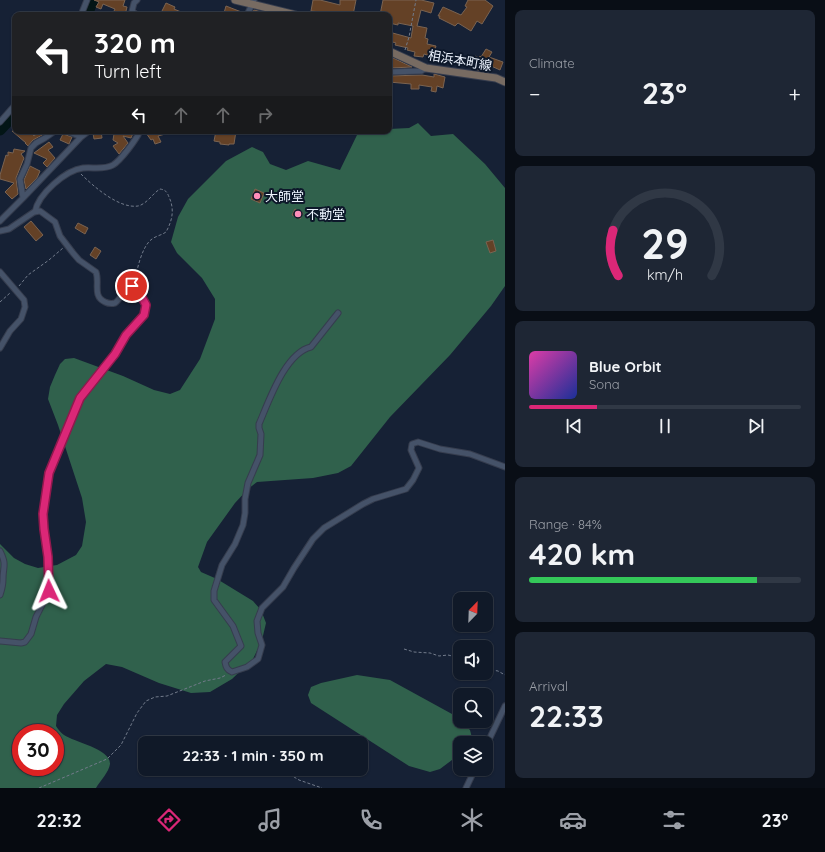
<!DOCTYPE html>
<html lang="en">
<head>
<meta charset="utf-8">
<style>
  :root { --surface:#101928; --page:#1e2634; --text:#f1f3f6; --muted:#9ca0a8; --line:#303845; --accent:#db2777 }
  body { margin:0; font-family:Quicksand,"Noto Sans JP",sans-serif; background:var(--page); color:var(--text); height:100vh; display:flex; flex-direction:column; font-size:15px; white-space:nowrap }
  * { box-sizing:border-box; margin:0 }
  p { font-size:13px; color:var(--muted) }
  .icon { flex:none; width:22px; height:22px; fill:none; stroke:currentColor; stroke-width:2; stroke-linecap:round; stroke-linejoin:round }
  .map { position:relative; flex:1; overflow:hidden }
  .details { display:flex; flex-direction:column; gap:10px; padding:10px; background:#090e16; width:320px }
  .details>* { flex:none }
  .banner { position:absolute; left:12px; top:12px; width:380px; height:122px; border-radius:8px; box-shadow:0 1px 3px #0004,0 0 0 1px var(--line); background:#202124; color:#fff; overflow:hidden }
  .needle { width:26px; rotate:23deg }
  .fabs { position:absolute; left:453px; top:592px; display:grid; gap:8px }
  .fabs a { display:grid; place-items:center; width:40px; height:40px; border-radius:8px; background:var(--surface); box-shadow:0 1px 3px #0004,0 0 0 1px var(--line); font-size:20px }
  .speed { position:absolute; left:12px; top:724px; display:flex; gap:8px; font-size:20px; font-weight:700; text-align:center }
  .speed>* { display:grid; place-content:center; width:52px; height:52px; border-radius:50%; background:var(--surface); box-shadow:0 1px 3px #0004,0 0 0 1px var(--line); line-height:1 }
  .speed .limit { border:6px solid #d22; background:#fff; color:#111 }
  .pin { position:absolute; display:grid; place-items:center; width:34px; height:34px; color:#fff; margin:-17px; border:2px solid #fff; border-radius:50%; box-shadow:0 1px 4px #0007 }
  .me { position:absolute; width:44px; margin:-22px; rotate:358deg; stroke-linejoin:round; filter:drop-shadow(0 0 3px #0008) }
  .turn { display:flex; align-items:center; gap:14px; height:84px; padding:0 16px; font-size:18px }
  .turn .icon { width:52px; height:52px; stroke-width:2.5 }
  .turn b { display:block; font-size:28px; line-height:34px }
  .lanes { display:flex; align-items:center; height:38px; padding:0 16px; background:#0003; justify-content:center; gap:20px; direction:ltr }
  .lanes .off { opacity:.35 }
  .big { font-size:30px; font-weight:700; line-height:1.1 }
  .details .widget { flex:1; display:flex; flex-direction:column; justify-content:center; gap:6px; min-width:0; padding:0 14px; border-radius:8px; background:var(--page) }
  .details .dial { align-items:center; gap:0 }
  .dial svg { height:104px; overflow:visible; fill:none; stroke:var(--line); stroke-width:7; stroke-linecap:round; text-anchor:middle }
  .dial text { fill:var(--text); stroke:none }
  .song { display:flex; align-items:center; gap:12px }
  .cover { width:48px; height:48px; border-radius:6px; background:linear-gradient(135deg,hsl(320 70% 55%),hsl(230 70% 35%)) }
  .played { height:4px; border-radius:2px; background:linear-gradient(90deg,var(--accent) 25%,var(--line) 25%) }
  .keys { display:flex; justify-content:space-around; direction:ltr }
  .heat { display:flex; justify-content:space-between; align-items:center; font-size:22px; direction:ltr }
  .charge { height:6px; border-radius:3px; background:linear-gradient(90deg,#34c759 84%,var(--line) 0) }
  .trip { position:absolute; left:138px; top:736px; width:230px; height:40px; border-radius:8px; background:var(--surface); box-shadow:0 1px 3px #0004,0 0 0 1px var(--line); font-weight:700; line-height:40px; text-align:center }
  .menu { display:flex; height:64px; justify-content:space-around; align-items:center; background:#060a10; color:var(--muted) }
  .menu .icon { width:28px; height:28px }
  .menu .active { color:var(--accent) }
  .menu b { font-size:18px; color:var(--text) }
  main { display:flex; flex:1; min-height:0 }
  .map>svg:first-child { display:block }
</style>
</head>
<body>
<main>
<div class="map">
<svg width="505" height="788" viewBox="0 0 505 788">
  <rect width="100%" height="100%" fill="#162135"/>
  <path fill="#30614c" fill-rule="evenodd" d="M418 123 431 136 453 134 485 164 505 188V286L491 306 450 355 390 417 351 466 338 473 313 478 257 482 248 489 235 503 207 542 198 567 201 572 217 579 253 601 261 610 266 623 262 640 253 659 232 679 210 692 191 693 159 683 122 667 106 664 84 681 64 704 57 715 56 726C58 729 61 733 64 735 74 742 111 749 110 764 109 772 100 781 96 788H0V544L14 558 25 564 38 568 57 565 76 555 82 546 86 522 82 498 58 425 48 399 50 387 55 375 60 364 65 359 74 358 123 376 154 390 170 394 180 390 200 359 215 319V299L202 278 177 253 171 242 178 217 188 199 226 161 252 147 263 152 270 164 286 170 308 161 340 170 357 135C368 134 378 131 389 131V129L409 128ZM21 733H55V767H21Z
    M357 675 390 680 452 714 470 730 472 738 469 743H460V754L440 769 430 772 409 766 311 703 308 695 311 687 321 683Z"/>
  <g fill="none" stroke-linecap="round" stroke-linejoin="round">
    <path stroke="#031516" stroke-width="11" d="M87 15 93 0
      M0 130 15 114"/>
  </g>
  <path fill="#644126" stroke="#7a6351" d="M94 0H125L123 6 127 7 126 11 131 15H112L115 9 103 4 101 9 96 7 99 2Z
    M313 0H320L340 5V0H356L353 15H321V12L311 11Z
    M383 0H421L434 3 431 13 421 10 417 26 427 28 425 38 428 39 427 44 436 46 433 57 424 54 423 57 414 56 415 52 407 50 408 48 395 45 396 43 389 41V32L411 38 413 26 398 23V25L389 23V15H380Z
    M468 0H485L493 6 482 24 477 21 471 31 458 23 455 26 439 18 440 16H438L443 7 461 15 467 7 465 6Z
    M166 3 175 7 174 9 188 15H160Z
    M226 6 244 13 243 15H228L224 13Z
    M254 10 274 15H251Z
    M486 49 492 52 489 57 503 62 500 70 489 65 486 71 478 70 469 66 475 56 479 58 480 56 481 57Z
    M389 57H391L412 67 391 68 390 64H389Z
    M434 74 445 77 443 88 437 86 436 92 431 91 432 87 419 85V89H411V84L389 82V76L422 75 434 77Z
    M12 131H29L34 136 40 131H42L44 134 33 140 28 146 25 143H26Z
    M101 131 102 138 94 139 93 133Z
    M109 131H134L131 138 123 136 128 143 119 154 113 146 118 143 113 140 114 134 109 133Z
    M149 131H169V133L158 136 161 142 155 144 153 139 151 140 146 133Z
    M216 131H236L234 144H229V145L220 144V142L214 141Z
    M63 134 72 137 69 144 60 140Z
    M49 142 53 147 48 150 55 158 47 167 43 163 47 159 34 153Z
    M14 149 25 151 21 154 24 158 16 178 18 194 12 199 5 192 14 183 0 179V175L6 155 8 156V152L13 153Z
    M30 166 40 171 37 178 26 189 24 180Z
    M255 189 264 193 260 203 251 199Z
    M295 209 303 213 300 219 292 215Z
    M31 221 43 235 36 241 24 227Z
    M78 223 88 228 85 234 75 228Z
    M493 240 496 251 490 253 486 242Z
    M95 247 101 251 96 259 90 255Z"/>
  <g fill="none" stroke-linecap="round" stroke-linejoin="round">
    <g stroke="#363d4e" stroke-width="7">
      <path id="street" d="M81 15 87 0
        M137 15 132 11 134 3 137 0
        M247 15 254 0
        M389 72 421 71 426 68
        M0 122 15 105
        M67 131 81 137
        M23 198 20 179 27 164 31 148 36 143 45 138 55 131
        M35 212C38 194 66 170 83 168 93 167 104 170 113 165 121 160 136 140 140 131
        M0 221 23 198 81 137 89 131
        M0 231 9 229 34 212 40 211 55 222 60 236 73 253 79 260 96 272C100 283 92 296 105 302 109 304 111 304 115 303 121 299 122 292 127 288 138 280 145 300 146 308L142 318 126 335 115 354 79 401 49 473 43 514 44 529 48 557 50 589 36 617 31 634 25 642 21 643 0 641
        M0 272 24 300 25 307 21 319 10 331 0 348
        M338 313 311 347C285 353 269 401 259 424V428L261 434 260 455 248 483 245 499V513L243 525 235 544 222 565 214 591V600L233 626 241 646 225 662C226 667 227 670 232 672L247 667 258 659 262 645 258 633 257 621 262 608 283 587 294 568 313 539 324 528 363 504 373 499 406 489 413 480 419 468 411 450 412 444 418 442 440 449 470 454 505 467
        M0 551C7 565 3 566 3 579 3 585 2 589 0 595
        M486 746 505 706
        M466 788 475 769"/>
    </g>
    <g stroke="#363d4e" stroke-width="9">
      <path id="secondary" d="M235 0 296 15
        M389 51 426 68 496 78 505 82"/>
    </g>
    <path stroke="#727b8b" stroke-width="1" stroke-dasharray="3 2" stroke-linecap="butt" d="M405 50 409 37 416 0
      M81 174C93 186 119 209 138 206 147 204 153 193 160 189 166 190 167 192 169 197 175 210 172 221 166 232 162 235 156 236 152 239 142 246 137 269 135 281
      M19 286 28 275 49 260 63 248
      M0 302 10 293
      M404 649 414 652 430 653 439 656 448 655 460 658
      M486 669 498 671 505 675
      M281 769 299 780 322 788
      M39 788 107 759 121 745 137 713 146 701 155 697 167 696 205 681 220 678 226 675"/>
    <use href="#street" stroke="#455268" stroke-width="5"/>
    <use href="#secondary" stroke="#776b62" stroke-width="7"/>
  </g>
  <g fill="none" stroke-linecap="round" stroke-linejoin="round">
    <g stroke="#8e194d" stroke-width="10">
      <path id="route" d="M49 591 48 557 44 529 43 514 49 473 80 398 115 354 126 335 144 315 146 305 137 288 132 286"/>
    </g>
    <use href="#route" stroke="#db2777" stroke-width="7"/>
  </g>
  <g fill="#ff8eb9" stroke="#0d182a" stroke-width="1.5">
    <circle cx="257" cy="196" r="4"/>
    <circle cx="298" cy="214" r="4"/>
  </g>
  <g text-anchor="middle" stroke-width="4" stroke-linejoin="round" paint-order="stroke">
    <g font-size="13" fill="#edf4fe" stroke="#0d182a">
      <text transform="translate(460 60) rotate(10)" y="5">相浜本町線</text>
    </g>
    <g font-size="13" fill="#edf4fe" stroke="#0d182a" text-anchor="start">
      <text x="265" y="201">大師堂</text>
      <text x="306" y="219">不動堂</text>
    </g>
  </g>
</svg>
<div class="fabs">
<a><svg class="needle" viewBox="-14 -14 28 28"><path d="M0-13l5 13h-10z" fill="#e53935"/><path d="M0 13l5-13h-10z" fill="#9ca0a8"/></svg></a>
<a><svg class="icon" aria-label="sound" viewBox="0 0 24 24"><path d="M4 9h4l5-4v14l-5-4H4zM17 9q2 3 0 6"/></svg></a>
<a><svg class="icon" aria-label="search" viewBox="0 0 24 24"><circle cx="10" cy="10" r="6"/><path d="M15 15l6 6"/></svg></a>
<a><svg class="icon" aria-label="layers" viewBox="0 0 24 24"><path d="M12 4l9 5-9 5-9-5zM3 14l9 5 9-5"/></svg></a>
</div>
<div class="speed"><div class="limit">30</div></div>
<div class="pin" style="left:132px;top:286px;background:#d93025"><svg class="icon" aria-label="arrive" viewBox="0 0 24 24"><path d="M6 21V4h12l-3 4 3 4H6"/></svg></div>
<svg class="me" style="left:49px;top:591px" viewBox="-20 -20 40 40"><path d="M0-17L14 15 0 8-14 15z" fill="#db2777" stroke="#fff" stroke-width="4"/></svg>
<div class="trip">22:33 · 1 min · 350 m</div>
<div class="banner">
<div class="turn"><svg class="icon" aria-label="left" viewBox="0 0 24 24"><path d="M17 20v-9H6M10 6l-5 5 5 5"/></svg><div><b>320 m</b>Turn left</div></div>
<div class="lanes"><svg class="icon" aria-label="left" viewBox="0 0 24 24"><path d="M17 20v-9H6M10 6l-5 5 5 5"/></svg><svg class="icon off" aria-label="ahead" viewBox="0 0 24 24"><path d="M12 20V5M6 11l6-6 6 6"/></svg><svg class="icon off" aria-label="ahead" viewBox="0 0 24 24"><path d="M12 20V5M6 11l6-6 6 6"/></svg><svg class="icon off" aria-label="right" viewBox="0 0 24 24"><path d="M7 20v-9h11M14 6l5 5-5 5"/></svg></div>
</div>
</div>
<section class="details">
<div class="widget"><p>Climate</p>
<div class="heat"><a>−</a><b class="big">23°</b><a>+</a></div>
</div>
<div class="widget dial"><svg viewBox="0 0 100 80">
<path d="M14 69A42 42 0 1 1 86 69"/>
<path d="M14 69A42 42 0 0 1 10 34" stroke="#db2777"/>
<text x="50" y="56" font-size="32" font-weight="700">29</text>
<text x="50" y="72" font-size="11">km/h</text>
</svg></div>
<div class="widget">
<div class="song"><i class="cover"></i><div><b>Blue Orbit</b><p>Sona</p></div></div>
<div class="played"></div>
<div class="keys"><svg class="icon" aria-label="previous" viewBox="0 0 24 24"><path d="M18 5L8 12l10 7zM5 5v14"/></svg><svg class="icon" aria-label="pause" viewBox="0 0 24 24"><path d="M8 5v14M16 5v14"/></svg><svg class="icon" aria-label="next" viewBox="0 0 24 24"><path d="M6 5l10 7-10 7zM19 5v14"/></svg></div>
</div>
<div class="widget"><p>Range · 84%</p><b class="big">420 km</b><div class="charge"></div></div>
<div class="widget"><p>Arrival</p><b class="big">22:33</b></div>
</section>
</main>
<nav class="menu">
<b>22:32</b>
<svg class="icon active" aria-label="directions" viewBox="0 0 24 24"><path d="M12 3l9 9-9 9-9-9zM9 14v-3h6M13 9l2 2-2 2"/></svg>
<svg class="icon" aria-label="music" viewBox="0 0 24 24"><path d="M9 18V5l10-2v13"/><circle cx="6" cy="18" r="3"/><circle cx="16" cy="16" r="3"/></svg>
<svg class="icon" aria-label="phone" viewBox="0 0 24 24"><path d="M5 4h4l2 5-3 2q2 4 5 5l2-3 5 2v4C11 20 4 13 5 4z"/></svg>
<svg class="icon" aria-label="climate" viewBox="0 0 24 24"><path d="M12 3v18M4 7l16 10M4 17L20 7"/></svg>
<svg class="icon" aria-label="car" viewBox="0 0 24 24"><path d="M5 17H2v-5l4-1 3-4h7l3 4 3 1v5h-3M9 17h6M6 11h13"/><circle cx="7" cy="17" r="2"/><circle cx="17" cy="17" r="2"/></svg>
<svg class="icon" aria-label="filters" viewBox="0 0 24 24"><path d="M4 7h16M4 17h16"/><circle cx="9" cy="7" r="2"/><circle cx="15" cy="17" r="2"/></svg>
<b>23°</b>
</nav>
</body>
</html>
